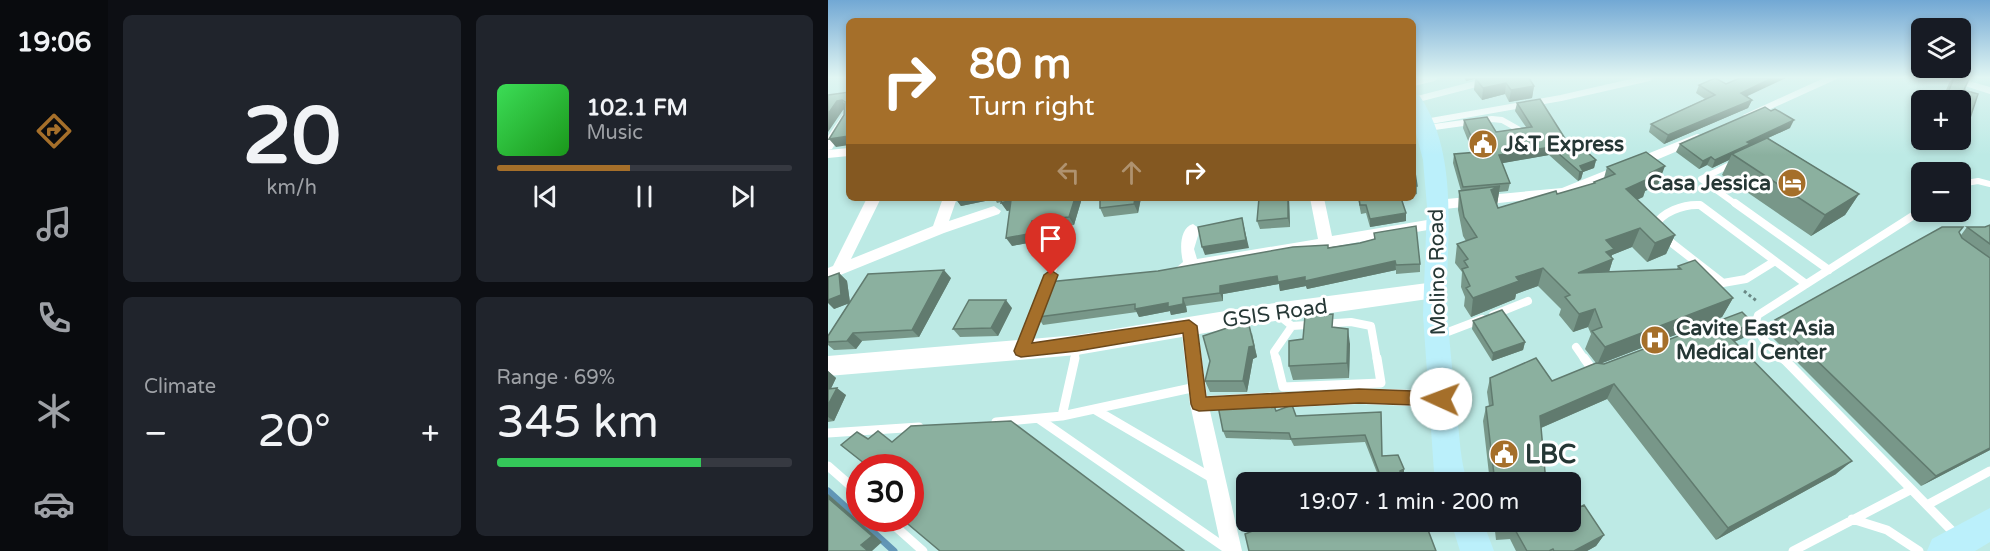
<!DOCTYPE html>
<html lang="en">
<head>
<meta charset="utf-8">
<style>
  :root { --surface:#171b24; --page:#20242c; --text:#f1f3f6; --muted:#9ea1a6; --line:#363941; --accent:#a56f2a }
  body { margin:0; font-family:"Varela Round",sans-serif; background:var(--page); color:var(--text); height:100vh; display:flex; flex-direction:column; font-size:22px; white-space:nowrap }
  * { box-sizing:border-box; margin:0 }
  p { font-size:20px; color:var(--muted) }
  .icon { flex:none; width:33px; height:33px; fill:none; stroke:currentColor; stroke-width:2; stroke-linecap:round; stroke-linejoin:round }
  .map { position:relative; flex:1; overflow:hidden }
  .panel { display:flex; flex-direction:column; gap:15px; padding:15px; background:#0d0f14; width:720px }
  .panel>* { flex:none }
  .guide { position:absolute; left:18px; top:18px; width:570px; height:183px; border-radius:9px; box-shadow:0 3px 9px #0003; background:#a56f2a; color:#fff; overflow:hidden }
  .tools { position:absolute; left:1083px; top:18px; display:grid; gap:12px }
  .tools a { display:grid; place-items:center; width:60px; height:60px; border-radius:9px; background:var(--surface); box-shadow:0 3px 9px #0003; font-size:30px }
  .speed { position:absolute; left:18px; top:454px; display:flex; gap:12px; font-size:30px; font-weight:700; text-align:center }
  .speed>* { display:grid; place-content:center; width:78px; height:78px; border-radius:50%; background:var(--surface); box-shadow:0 3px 9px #0003; line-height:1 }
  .speed .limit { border:9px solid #d22; background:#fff; color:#111 }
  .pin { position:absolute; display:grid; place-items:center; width:51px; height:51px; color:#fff; margin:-62px -26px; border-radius:50% 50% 50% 0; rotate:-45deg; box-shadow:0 0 6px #0007 }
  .pin .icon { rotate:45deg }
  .me { position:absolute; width:66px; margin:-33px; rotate:272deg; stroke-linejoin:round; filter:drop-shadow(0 0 4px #0008) }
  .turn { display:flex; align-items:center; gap:21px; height:126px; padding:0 24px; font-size:27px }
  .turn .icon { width:78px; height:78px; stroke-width:2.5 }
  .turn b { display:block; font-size:42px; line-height:51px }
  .lanes { display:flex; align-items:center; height:57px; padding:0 24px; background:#0003; justify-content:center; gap:30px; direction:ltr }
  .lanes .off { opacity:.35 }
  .big { font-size:45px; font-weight:600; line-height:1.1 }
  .panel .widget { flex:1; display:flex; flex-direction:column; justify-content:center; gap:9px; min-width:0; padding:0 21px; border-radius:9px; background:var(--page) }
  .panel .dial { align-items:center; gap:0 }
  .dial b { font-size:78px; line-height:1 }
  .song { display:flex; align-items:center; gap:18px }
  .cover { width:72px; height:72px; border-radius:9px; background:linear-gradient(135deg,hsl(130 70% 55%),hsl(120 70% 35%)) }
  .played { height:6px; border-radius:3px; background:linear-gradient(90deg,var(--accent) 45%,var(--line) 45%) }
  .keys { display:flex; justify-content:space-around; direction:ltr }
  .heat { display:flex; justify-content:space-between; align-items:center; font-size:33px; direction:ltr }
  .charge { height:9px; border-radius:4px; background:linear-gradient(90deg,#34c759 69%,var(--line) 0) }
  .panel .tiles { flex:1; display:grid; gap:15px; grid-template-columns:repeat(2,1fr) }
  .trip { position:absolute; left:408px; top:472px; width:345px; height:60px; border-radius:9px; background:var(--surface); box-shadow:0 3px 9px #0003; font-weight:600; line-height:60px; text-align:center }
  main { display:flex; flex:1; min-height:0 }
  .tabs { display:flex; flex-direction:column; width:108px; justify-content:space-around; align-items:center; background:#090b0e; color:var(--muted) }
  .tabs .icon { width:42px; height:42px }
  .tabs .current { color:var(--accent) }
  .tabs b { font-size:27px; color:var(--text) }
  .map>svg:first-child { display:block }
</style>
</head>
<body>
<main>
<nav class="tabs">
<b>19:06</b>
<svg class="icon current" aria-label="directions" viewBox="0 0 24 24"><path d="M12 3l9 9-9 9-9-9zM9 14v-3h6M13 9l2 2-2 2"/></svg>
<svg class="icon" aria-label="music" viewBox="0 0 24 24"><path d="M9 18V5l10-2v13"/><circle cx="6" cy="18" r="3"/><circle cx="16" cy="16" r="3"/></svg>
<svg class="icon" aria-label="phone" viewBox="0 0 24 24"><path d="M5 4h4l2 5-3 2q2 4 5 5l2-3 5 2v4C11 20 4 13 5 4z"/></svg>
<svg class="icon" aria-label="climate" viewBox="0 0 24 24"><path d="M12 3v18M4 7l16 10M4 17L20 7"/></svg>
<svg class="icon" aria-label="car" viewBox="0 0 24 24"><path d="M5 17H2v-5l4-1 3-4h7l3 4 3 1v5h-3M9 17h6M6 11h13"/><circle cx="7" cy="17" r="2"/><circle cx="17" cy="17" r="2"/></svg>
</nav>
<section class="panel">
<div class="tiles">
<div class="widget dial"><b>20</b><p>km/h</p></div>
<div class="widget">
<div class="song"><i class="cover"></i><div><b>102.1 FM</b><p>Music</p></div></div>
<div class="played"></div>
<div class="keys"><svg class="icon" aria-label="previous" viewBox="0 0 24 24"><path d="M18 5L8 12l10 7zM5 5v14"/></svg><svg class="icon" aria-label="pause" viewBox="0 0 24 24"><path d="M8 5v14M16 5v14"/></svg><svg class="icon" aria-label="next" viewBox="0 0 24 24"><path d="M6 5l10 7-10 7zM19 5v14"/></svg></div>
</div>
<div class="widget"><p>Climate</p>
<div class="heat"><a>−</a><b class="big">20°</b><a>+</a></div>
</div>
<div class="widget"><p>Range · 69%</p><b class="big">345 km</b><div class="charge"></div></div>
</div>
</section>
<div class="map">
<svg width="1162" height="551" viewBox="0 0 1162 551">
  <rect width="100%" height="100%" fill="#bdeae5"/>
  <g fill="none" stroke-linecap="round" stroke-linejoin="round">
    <path stroke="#6196b6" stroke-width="7" d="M0 491 66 551"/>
    <path stroke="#6a8885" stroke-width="3" stroke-dasharray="3 3" stroke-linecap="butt" d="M916 291 930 302"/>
    <path stroke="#fff" stroke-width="6" d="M585 83 606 78
      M586 100 671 78
      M597 122 733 98 821 78
      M599 128 664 119 674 120 690 129
      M906 163 873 179 909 205
      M1132 184 1150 181 1162 184"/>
    <path stroke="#fff" stroke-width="8" d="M907 203 1001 270
      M826 227C833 212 856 204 872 205L978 284
      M836 237 895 283 918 279 947 261
      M449 314 464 326
      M665 315 700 301
      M464 326 523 322 543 326 549 360
      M612 335 654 319
      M195 347 229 258
      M748 347 757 360
      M246 360 249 347
      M448 360 446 352 464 326
      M956 360C945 348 922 333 930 315L1094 210"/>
    <path stroke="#fff" stroke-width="9" d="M448 358 455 387 553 383 549 358
      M756 358 767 373
      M955 358 1128 535
      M266 409 384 478
      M234 416 247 358
      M211 419 402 551
      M168 422 234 416 368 387
      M0 433 91 427
      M0 466 32 494
      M1099 505 1162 471
      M59 519 95 551
      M1024 519 1059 530 1091 551
      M965 551 1082 490"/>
    <path fill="#fff" fill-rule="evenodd" d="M996 78H1011L925 117 921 119 915 115Z
      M1112 78H1130L1162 87V94Z
      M21 110V122L4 149 0 150V136L17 111Z
      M869 134 873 135V141L760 189 734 196 608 210 601 205 608 200 734 188Z
      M21 148V156L0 158V150Z
      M39 198H53L23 259 105 226 115 198H129L121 221 166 206 173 211 171 214 116 233 0 280V268L5 266Z
      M482 198H496L504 236 611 218 618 223 611 228 356 273 349 267 355 262C352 250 351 228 365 224L372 229 366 249 369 259 490 239Z
      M361 320 367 321 369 326 379 396 531 388 613 391 619 394 622 399 619 404 613 407 531 404 382 411 414 551H394L362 404 353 326 355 321Z"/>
    <path fill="#fff" fill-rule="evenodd" d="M607 282 615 284 618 290 615 296 607 298 447 321 249 355 0 376V356L249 335 447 303Z"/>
    <path fill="#bbf0fb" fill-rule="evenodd" d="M585 94 591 95C629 150 620 225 619 287 619 330 625 373 629 415 632 438 632 462 640 483H610L606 472 595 315 599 207 595 160 585 122Z
      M1162 508V542L1147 551H1099L1104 539Z
      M623 522H655L666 551H632Z"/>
  </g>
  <path fill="#789789" d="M636 78H701L706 86 704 98 681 102 677 94 654 100 646 90 647 79 638 81Z
    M1125 78H1137L1136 90 1141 121 1134 129H1132V100H1114L1121 83Z
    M871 85 919 96 924 100 920 108 836 144 821 132 823 124 877 99 868 93Z
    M689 103 743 148 768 160 766 168 755 172 753 179 750 181 721 155 674 163 682 183 680 191 671 192 669 205 670 208 729 194 765 184 766 182 776 178 779 167 830 185 817 191 815 197 809 200 847 235 838 254 819 262 804 247 784 255 783 257 785 259 781 272 849 269 850 266 905 298 894 317 772 364H776L925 323 915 338 906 342 1008 474 888 540 779 399 713 428 718 483H662L655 421 658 407 661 406 659 392 662 378 724 381 768 363 757 349 763 334 760 327 745 332 731 315 733 309 710 286 688 294 687 299 643 317 636 306 637 297 633 287 634 272 627 263 629 244 638 241 635 236 630 210 631 191H633L625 163 626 154 645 153 635 128 636 120 668 132 698 127 687 111Z
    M962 128 940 138 1031 194 1017 215 983 236 894 175 901 160 884 168 879 165 871 169 848 152 852 144Z
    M585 166 589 186V194L585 195Z
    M127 198H254L246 225 209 230 205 242 184 246 182 210 179 211 173 202 169 203 167 199 133 206Z
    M272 198H313L310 213 276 217 272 208Z
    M431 198H461L462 227 432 229 429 221Z
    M530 198H573L578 213V221L542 227 538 213 533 214Z
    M1162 225V450L1093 486 939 332 947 320 1131 232 1133 235 1139 227H1157Z
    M546 233 592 264V272L568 274V270L479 289 478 286 452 291 451 284 395 294V301L358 306 359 312 343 315 342 311 311 317 309 312 215 325 210 317 330 271 532 243 546 240Z
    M11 273 19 281 22 302 123 278 91 337 34 341 28 349 6 350 0 345V336L21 303 6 309Z
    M184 308 170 336 132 337 125 329Z
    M645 321 697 342 695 350 664 361 644 329Z
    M507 327 522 344 521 378 465 380 461 366 475 339Z
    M424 333 429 357 425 359 419 392H382L377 381Z
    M0 371 8 378 3 388 18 395 6 421 0 422Z
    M448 411 468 416 553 412 554 456 576 469V476H574L577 483H553L537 442 466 446 463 440 398 438 395 431Z
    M666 522H721V524L776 535 768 546 759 551H688L682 539 668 540Z"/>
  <path fill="#617b6f" d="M639 78H649L638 81Z
    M944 78H958L909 101 913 93Z
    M678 83 677 94 654 100 655 88Z
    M706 86 704 98 681 102 683 90Z
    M14 100 20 108 15 110 0 132V114L9 101Z
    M924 100 920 108 836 144 840 135Z
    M966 120 962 128 904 154 901 160 884 168 887 160 919 142Z
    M21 136V145L8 147 1 139Z
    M723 147 721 155 670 164 671 155Z
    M883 157 879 165 871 169 875 161Z
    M768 160 766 168 755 172 753 179 750 181 752 166Z
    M837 166 830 185 817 191 815 197 791 208 798 189 822 173Z
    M672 186 669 205 663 190Z
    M1031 194 1017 215 983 236 997 215Z
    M127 198H166L167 199 133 206Z
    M247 198H254L246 225 241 217Z
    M307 198H313L310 213 306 204Z
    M460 198H461L462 227 460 218Z
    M183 200 188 209 179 211 173 203Z
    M578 213V221L542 227V219Z
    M414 218 421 248 377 255 374 247Z
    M204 221 209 230 205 242 184 246 178 238Z
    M812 228 804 247 784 255 782 261 785 259 779 278 750 273 778 240Z
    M847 235 838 254 819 262 827 243Z
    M567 261 568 270 479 289 478 286 452 291 451 284 395 294V301L392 293V286L449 276Z
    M715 268 710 286 688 294 687 299 643 317 645 298 688 277Z
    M116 270 123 278 91 337 84 330Z
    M11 273 19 281 22 303 6 309 0 303V300Z
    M355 298 358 306 359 312 343 315 342 311 311 317 307 309Z
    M905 298 894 317 769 365 777 347Z
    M178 300 184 308 170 336 163 328Z
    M767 309 760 327 745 332 751 314Z
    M420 321 429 357 425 359 419 392 415 381Z
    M925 323 915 338 889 349 899 334Z
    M520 329 522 344 521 378 519 363Z
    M25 333 34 341 28 349 19 341Z
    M697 342 695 350 664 361 665 353Z
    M0 371 8 378 0 395Z
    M786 384 779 399 708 430 712 416Z
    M9 388 18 395 6 421 0 417V405Z
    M1162 448V450L1093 486 1108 476Z
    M1024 461 1008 474 888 540 900 528Z
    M576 469V476L572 477V471Z
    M0 494 54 542 44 551H40L33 545 0 498Z
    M776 535 768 546 759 551H746Z"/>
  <path fill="#8bb09f" stroke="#617b6f" stroke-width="1.5" d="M647 78H701L706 86 683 90 678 83 655 88Z
    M887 78 898 84 912 78H944L913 93 924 100 840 135 823 124 887 95 871 85Z
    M1126 78H1137L1141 79 1136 90 1150 94 1141 121 1132 117V100H1117Z
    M21 92V136L1 139 16 115 17 102 14 100 9 101 0 114V95Z
    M712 99 743 148 751 145 768 160 752 166 755 171 752 172 723 147 671 155 682 183 635 187 626 154 650 152 636 120 659 117 668 132 704 127 689 103Z
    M937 107 943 111 947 109 966 120 919 142 922 144 887 160 883 157 875 161 852 144Z
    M939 138 1031 194 997 215 904 154Z
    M818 152 837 166 822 173V178L798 189 847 235 827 243 812 228 778 240 786 249 778 252 785 259 750 273 853 269 850 266 867 260 905 298 777 347 764 331 774 327 767 309 751 314 737 297 742 295 715 268 688 277 691 281 645 298 638 288 642 286 634 269 640 267 636 261 640 259 629 244 649 237 636 217 631 191 672 186 663 190 670 208 728 191 729 194 767 183 766 182 787 174 779 167Z
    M585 166H586L589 186H585Z
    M174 198H247L241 217 204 221 200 234 178 238 183 200 173 203Z
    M272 198H307L306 204 272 208Z
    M431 198H460V218L429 221Z
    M531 198H573L578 213 542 219 538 205H532Z
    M414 218 418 240 374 247 370 227Z
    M1162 225V244L1139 227H1157Z
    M588 226 592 264 568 265 567 261 477 281V277L450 282 449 276 392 286V293L355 298V304L340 307V303L307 309V304L210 317 220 282 330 271 465 247 500 245V248L532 243 547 239 546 233Z
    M1114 227H1135L1131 232 1134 238 1162 258V448L1108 476 947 320Z
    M116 270 84 330 25 333 19 341 0 342V336L40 274Z
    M11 273 13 295 0 300V277Z
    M141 300H178L163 328 125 329Z
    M674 310 697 342 665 353 645 321Z
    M914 312 925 323 899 334 1024 461 900 528 786 384 712 416 718 483H667L658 407 665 405 662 378 708 358 724 381 768 363 776 364Z
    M505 314 504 327 520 329 519 363 461 366V341L475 339 477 316Z
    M420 321 426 346 421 347 415 381H377L382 361 375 336Z
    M9 388 0 405V389Z
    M445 403 448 411 464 405 468 416 553 412 554 456 570 455 576 469 572 471 577 483H555L537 435 463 439 461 433 395 431 390 406Z
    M183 421 356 551H112L74 519H82V468H33L37 464 13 445 29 432 40 439 50 431 64 442 83 426Z
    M32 469V483L23 476Z
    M0 498 44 536 33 545 40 551H0Z
    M756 505 776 535 746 551H726L725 549 721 551H699L686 528H672L671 522H721V524L724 522H742V512Z
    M447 522H597L608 551H421L417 534Z"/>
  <linearGradient id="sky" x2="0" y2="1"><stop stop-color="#72a8d4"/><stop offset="0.5" stop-color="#e1f6f3"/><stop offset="1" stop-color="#e1f6f3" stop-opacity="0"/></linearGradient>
  <rect width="1162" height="155" fill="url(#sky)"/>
  <path fill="#a56f2a" stroke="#6b481b" stroke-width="1.5" d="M223 270 230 275 204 343 361 320 369 326 378 397 531 389 613 392 619 394 621 399 619 404 613 406 531 403 371 411 365 409 363 404 355 333 249 351 193 357 188 355 186 351 216 275Z"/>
  <defs>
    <g id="civic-disc" transform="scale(1.5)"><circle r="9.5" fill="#a56f2a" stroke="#fff"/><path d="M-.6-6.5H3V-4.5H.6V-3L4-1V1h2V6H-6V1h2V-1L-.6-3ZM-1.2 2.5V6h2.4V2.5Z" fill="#fff"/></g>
    <g id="hotel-disc" transform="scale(1.5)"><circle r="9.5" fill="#a56f2a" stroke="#fff"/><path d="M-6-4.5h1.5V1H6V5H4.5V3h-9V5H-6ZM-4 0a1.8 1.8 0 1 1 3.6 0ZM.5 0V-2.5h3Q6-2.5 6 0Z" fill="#fff"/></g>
    <g id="hospital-disc" transform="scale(1.5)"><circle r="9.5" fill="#a56f2a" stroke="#fff"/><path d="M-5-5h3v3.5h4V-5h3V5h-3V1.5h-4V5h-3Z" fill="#fff"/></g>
  </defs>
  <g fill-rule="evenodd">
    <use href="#civic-disc" x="655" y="144"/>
    <use href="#hotel-disc" x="964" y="183"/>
    <use href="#hospital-disc" x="827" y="340"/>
    <use href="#civic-disc" x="676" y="454"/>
  </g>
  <g text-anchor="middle" stroke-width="6" stroke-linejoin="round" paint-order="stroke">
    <g font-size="21" font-weight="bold" fill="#253735" stroke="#fff" text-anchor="start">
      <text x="676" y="151">J&amp;T Express</text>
      <text x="943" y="190" text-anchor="end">Casa Jessica</text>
      <text x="848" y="335">Cavite East Asia<tspan x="848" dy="24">Medical Center</tspan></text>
    </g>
    <g font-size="21" fill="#253735" stroke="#fff">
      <text transform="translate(609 272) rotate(-91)" y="7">Molino Road</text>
      <text transform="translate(447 313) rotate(-8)" y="7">GSIS Road</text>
    </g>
    <g font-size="26" font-weight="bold" fill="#253735" stroke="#fff" text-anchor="start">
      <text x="697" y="463">LBC</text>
    </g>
  </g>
</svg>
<div class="tools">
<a><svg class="icon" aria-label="layers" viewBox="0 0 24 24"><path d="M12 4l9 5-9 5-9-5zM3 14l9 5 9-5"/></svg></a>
<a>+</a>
<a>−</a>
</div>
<div class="speed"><div class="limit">30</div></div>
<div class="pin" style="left:223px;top:275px;background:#d93025"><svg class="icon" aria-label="arrive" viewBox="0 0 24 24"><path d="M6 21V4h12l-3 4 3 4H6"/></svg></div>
<svg class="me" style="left:613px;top:399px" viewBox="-20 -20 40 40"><circle r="19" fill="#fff"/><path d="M0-13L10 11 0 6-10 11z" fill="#a56f2a"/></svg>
<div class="trip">19:07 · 1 min · 200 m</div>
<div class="guide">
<div class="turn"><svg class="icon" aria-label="right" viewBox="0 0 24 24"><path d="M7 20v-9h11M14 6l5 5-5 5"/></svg><div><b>80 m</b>Turn right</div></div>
<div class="lanes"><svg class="icon off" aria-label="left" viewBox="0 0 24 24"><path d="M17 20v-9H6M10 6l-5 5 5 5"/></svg><svg class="icon off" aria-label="ahead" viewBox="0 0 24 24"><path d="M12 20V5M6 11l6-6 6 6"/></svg><svg class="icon" aria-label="right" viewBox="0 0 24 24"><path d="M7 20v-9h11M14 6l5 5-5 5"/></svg></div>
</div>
</div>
</main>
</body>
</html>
